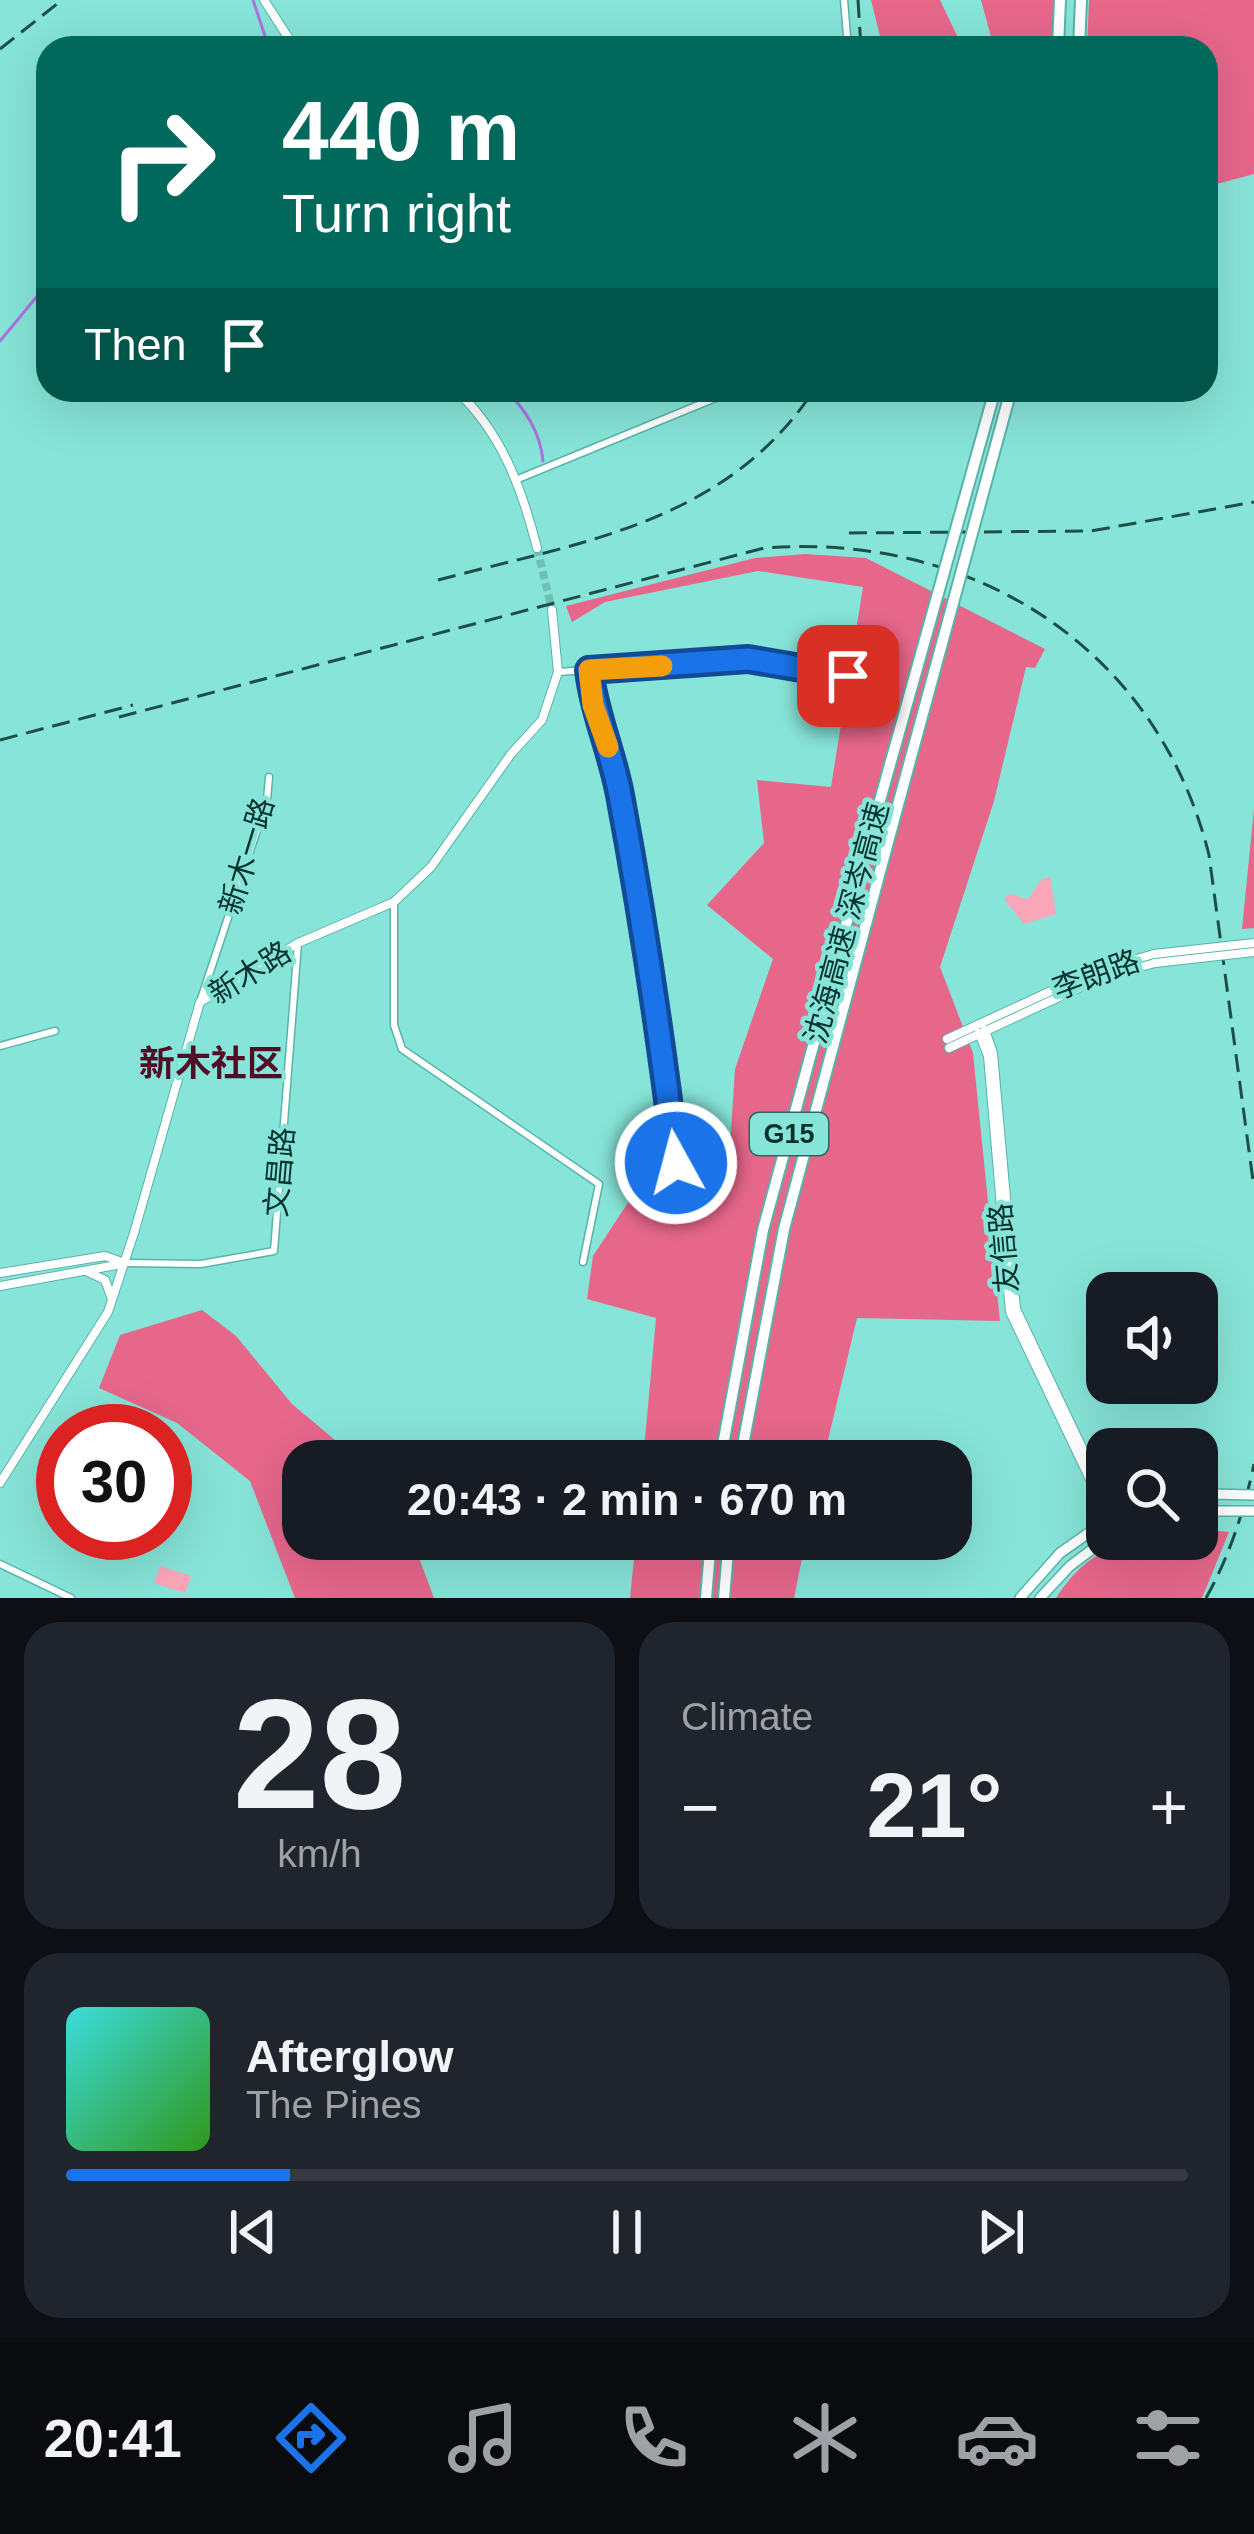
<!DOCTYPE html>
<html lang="en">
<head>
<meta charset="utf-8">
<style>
  :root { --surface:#171b24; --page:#20242c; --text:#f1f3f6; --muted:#9ea1a6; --line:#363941; --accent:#1a73e8 }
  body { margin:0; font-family:Helvetica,"Noto Sans SC",sans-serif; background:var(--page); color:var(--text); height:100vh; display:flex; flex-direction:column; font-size:45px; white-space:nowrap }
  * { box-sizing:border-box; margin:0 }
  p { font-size:39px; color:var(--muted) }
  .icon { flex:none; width:66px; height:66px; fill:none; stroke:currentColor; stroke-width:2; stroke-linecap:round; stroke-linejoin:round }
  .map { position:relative; height:1598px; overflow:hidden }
  .side { display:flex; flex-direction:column; gap:24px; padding:24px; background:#0d0f14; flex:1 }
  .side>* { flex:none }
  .hud { position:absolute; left:36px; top:36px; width:1182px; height:366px; border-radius:36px; box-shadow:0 12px 48px #0002; background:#00695c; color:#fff; overflow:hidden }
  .buttons { position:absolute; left:1086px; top:1272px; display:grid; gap:24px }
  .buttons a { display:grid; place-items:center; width:132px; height:132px; border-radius:24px; background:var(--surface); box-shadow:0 12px 48px #0002; font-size:60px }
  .speed { position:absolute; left:36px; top:1404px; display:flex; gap:24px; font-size:60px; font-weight:700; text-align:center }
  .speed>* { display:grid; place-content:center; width:156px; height:156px; border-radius:50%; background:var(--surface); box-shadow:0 12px 48px #0002; line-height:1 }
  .speed .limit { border:18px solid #d22; background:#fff; color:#111 }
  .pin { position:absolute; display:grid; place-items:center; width:102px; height:102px; color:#fff; margin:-51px; border-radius:24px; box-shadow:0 6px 18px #0006 }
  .me { position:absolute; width:132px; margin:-66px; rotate:353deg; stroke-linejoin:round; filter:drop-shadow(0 0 9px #0008) }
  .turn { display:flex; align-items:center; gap:42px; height:252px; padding:0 48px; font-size:54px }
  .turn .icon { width:156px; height:156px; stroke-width:2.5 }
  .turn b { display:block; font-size:84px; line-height:102px }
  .then { display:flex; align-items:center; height:114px; padding:0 48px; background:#0003; gap:24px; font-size:45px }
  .big { font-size:90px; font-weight:600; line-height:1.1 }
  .side .card { flex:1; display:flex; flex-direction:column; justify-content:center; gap:18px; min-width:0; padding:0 42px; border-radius:36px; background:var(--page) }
  .side .dial { align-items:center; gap:0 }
  .dial b { font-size:156px; line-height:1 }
  .song { display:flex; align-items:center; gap:36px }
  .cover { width:144px; height:144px; border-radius:18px; background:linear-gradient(135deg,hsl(180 70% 55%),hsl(110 70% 35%)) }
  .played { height:12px; border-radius:6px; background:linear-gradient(90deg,var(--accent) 20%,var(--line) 20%) }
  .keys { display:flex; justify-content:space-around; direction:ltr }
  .heat { display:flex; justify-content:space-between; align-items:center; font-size:66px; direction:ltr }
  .side .tiles { flex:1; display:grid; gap:24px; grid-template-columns:1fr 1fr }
  .card:last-child { grid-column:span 2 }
  .trip { position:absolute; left:282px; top:1440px; width:690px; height:120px; border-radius:36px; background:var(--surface); box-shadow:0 12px 48px #0002; font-weight:600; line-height:120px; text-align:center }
  .tab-bar { display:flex; height:192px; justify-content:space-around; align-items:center; background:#090b0e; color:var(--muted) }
  .tab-bar .icon { width:84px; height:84px }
  .tab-bar .selected { color:var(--accent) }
  .tab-bar b { font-size:54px; color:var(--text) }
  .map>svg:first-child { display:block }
</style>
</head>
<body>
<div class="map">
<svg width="1254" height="1598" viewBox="0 0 1254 1598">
  <rect width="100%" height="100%" fill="#87e4d8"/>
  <path fill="#fba5b9" d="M1050 877 1056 914 1024 924 1004 899 1009 894 1028 899 1042 879Z
    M160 1566 191 1576 185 1593 154 1583Z"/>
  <path fill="#e7678b" d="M871 0H940L963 48H883Z
    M981 0H1055L1052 48H994Z
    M1089 0H1254V174L1206 187V48H1087Z
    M805 554 866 558 1045 649 1035 668 1026 667 994 801 940 967 973 1053 1000 1321 857 1318 823 1461H643L656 1318 587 1299 593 1256 635 1192 729 1163 735 1069 773 959 707 905 764 843 757 780 831 787 863 587 758 571 605 602 572 622 566 606 755 558Z
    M1254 809V928L1242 929Z
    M202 1310 236 1336 292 1404 360 1461H303V1539H412L434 1598H295L250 1481 177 1423 99 1388 120 1335Z
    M1197 1529 1229 1532 1202 1598H1056C1095 1539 1132 1539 1197 1539Z
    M636 1539H806L794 1598H630Z"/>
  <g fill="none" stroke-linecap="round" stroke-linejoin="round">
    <path stroke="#a975e0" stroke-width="3" d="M253 0 266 39 265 48
      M0 341 48 283
      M507 390C526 412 540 431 543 461"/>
    <path stroke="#6dc0b6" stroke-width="8" stroke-dasharray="8 4" stroke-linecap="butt" d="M537 548 552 610"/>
    <g stroke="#57b4a9" stroke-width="9">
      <path id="minor" d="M844 0 848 48
        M518 479 735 390
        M589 670C595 716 613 759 622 805 644 924 662 1043 676 1163
        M558 672 749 659 848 676
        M394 902V1025L402 1049 599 1184 583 1262
        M200 1002 267 800 269 777
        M0 1046 55 1031
        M126 1263 201 1264 274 1251 298 943
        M0 1564 71 1598"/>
    </g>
    <g stroke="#57b4a9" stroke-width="10">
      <path id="tertiary" d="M264 0 295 48
        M456 390C502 433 522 489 537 548
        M985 1030 993 1053 1016 1309 1107 1500
        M979 1033 988 1056 1010 1312 1107 1515
        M947 1039 1094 971 1154 954
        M949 1048 1098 979 1155 963
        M88 1272 105 1280 112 1299
        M0 1273 105 1256 125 1263
        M0 1286 122 1264
        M0 1483 108 1312 134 1233 200 1002 298 943 394 902 431 867 511 754 542 720 558 672 552 610"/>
    </g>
    <g stroke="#57b4a9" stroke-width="12">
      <path id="primary" d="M1197 1495 1209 1494
        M1020 1598 1060 1553 1107 1520
        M1040 1598 1070 1566 1107 1538"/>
    </g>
    <g stroke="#57b4a9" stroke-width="14">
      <path id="motorway" d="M1058 48 1060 0
        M1079 48 1081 0
        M720 1461 763 1230 877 811
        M740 1461 784 1229 895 816
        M706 1598 711 1539
        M724 1598 729 1539"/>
    </g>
    <use href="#minor" stroke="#fff" stroke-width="6"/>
    <use href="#tertiary" stroke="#fff" stroke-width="8"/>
    <use href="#primary" stroke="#fff" stroke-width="9"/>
    <use href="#motorway" stroke="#fff" stroke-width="10"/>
    <path stroke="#1c4f49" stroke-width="3" stroke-dasharray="18 9" stroke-linecap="butt" d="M858 0 861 48
      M0 49 62 0
      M849 533 1091 531 1254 502
      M438 580C581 542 726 523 814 390
      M119 717 764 548C973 532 1157 647 1209 855L1254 1188
      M0 740 133 705
      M1206 1598C1230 1555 1244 1511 1254 1464"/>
    <g stroke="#57b4a9" stroke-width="10" stroke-linecap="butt">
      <path id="tertiary-bridge" d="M1154 954 1254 943
        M1155 963 1254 952"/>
    </g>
    <g stroke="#57b4a9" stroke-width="12" stroke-linecap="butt">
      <path id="primary-bridge" d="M1209 1494 1254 1495
        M1207 1511H1254"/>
    </g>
    <g stroke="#57b4a9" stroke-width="14" stroke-linecap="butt">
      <path id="motorway-bridge" d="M877 811 995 390
        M895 816 1011 390"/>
    </g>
    <use href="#tertiary-bridge" stroke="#fff" stroke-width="8"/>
    <use href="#primary-bridge" stroke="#fff" stroke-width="9"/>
    <use href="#motorway-bridge" stroke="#fff" stroke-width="10"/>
  </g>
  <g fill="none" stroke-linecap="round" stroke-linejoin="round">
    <g stroke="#114b97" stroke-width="30">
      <path id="route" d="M676 1163C661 1040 643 918 620 795 612 752 594 713 589 670L748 659 848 676"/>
    </g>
    <use href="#route" stroke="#1a73e8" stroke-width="21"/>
    <path stroke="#f59e0b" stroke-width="21" d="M608 747 593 705 589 670 662 666"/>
  </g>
  <g text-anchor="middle" stroke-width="9" stroke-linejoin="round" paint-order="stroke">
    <rect fill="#87e4d8" stroke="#2d6760" stroke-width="3" x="750" y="1113" width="78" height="42" rx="9"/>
    <g font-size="27" font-weight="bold" fill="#07312d">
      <text x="789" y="1143">G15</text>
    </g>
    <g font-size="30" fill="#07312d" stroke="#87e4d8">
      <text transform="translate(247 856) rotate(-73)" y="10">新木一路</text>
      <text transform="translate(847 923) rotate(-75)" y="10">沈海高速 深岑高速</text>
      <text transform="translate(250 973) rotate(-32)" y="10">新木路</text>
      <text transform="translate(1096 975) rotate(-20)" y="10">李朗路</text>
      <text transform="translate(280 1172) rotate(-85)" y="10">文昌路</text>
      <text transform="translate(1004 1248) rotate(-95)" y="10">友信路</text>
    </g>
    <g font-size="36" font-weight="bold" fill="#510d25" stroke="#87e4d8">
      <text x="211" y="1076">新木社区</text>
    </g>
  </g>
</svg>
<div class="buttons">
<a><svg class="icon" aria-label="sound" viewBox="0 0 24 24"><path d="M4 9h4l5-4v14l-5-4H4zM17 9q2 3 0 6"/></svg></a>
<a><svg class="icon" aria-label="search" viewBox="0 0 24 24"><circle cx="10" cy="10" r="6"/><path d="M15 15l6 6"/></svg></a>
</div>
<div class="speed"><div class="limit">30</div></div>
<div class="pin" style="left:848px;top:676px;background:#d93025"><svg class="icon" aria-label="arrive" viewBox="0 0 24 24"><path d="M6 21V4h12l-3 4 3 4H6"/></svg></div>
<svg class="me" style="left:676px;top:1163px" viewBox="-20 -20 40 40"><circle r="17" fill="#1a73e8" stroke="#fff" stroke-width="3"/><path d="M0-11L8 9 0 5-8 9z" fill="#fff"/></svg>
<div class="trip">20:43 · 2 min · 670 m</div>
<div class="hud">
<div class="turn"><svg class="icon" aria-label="right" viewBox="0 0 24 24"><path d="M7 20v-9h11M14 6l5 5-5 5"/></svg><div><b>440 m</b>Turn right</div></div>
<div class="then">Then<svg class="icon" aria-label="arrive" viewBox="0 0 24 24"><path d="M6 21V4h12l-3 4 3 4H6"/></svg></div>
</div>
</div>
<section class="side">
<div class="tiles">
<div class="card dial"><b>28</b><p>km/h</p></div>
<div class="card"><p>Climate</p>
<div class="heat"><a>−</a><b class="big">21°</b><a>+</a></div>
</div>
<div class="card">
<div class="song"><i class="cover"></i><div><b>Afterglow</b><p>The Pines</p></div></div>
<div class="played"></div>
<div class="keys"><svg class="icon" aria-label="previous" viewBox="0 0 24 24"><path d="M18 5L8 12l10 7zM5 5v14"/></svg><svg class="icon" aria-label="pause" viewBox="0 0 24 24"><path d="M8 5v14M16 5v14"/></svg><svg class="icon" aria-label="next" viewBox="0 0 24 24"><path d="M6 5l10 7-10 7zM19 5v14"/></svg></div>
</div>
</div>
</section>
<nav class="tab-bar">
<b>20:41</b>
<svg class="icon selected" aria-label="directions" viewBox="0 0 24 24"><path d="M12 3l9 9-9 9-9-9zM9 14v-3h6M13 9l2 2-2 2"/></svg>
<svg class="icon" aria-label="music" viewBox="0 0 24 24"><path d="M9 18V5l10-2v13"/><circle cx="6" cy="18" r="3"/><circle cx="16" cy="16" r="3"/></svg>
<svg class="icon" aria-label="phone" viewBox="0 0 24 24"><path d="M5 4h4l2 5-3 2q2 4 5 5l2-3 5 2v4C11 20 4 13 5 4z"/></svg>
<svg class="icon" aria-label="climate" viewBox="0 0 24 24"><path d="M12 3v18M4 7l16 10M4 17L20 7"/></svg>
<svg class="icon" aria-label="car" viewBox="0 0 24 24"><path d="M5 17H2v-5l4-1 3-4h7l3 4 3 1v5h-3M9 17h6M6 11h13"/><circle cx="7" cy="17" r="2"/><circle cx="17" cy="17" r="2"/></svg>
<svg class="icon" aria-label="filters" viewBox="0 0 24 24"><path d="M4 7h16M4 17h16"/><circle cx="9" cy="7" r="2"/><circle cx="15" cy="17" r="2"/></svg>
</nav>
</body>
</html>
